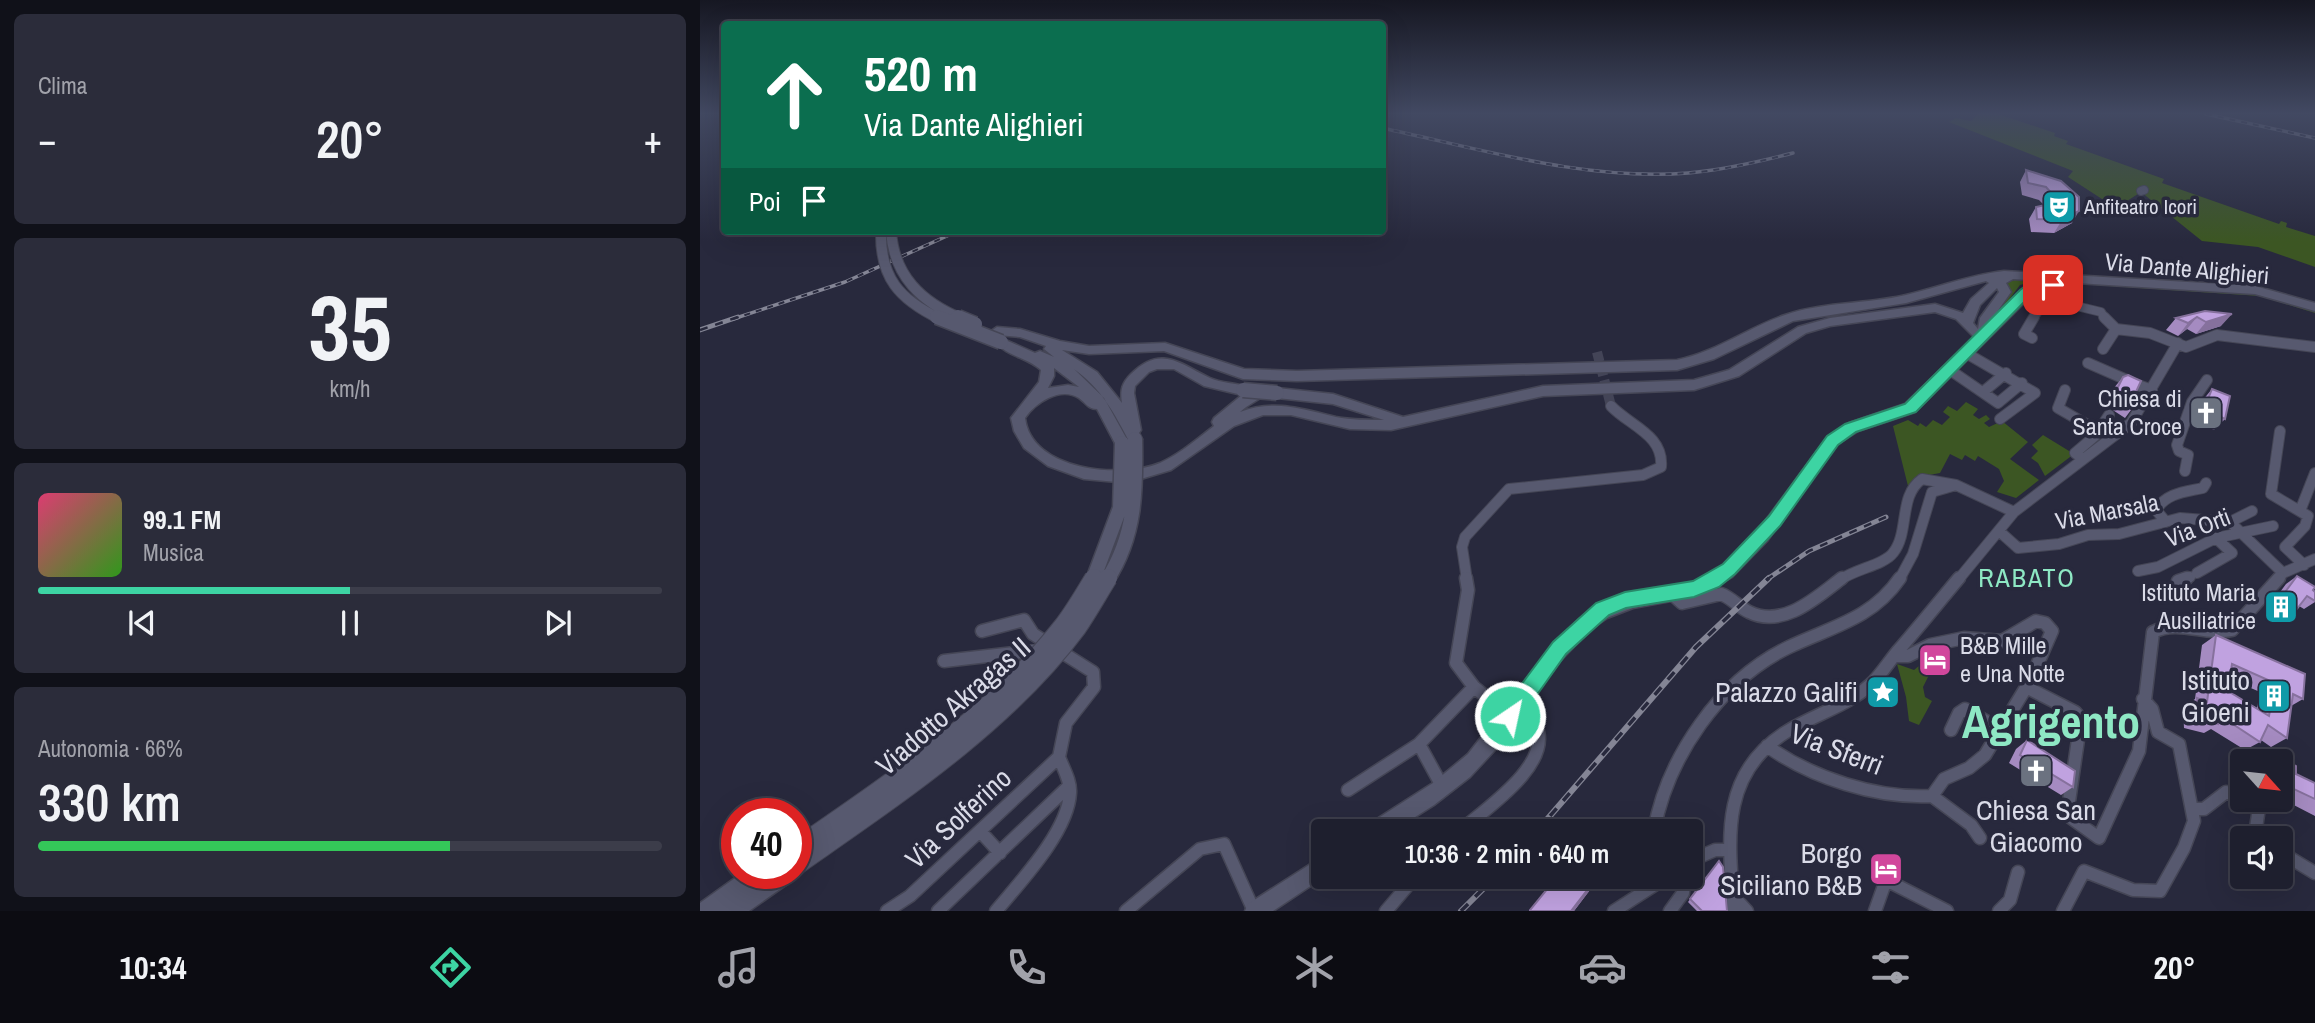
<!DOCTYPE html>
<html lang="it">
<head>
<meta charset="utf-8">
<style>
  :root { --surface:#1e1f2e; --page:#2b2c3a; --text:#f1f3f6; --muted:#a1a2aa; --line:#3c3d4a; --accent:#3dd4a3 }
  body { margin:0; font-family:"Archivo Narrow",sans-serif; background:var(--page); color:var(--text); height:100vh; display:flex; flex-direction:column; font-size:26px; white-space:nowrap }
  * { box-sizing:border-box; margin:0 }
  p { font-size:23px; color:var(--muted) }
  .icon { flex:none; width:38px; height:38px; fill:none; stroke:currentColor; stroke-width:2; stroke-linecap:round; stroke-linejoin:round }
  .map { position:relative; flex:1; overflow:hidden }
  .side { display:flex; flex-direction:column; gap:14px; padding:14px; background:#101119; width:700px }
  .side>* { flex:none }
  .banner { position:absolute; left:21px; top:21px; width:665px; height:214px; border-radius:7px; box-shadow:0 7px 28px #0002,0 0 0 2px var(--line); background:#0b6e4f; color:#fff; overflow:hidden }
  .needle { width:46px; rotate:117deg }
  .tools { position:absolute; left:1530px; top:749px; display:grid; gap:14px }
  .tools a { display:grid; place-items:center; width:63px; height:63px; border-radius:7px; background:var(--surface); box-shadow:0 7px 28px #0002,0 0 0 2px var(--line); font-size:35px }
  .speed { position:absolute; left:21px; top:798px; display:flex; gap:14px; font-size:35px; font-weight:700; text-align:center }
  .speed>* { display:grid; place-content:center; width:91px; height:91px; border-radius:50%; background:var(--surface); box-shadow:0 7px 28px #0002,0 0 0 2px var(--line); line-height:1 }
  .speed .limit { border:10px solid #d22; background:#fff; color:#111 }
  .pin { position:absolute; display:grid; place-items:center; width:60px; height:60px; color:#fff; margin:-30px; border-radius:14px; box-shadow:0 4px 10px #0006 }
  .me { position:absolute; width:77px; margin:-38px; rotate:34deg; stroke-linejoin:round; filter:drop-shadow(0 0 5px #0008) }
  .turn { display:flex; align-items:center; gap:24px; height:147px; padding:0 28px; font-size:32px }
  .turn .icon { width:91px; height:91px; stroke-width:2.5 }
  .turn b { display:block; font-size:49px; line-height:60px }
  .then { display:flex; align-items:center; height:66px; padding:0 28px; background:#0003; gap:14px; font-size:26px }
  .big { font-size:52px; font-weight:600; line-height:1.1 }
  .side .card { flex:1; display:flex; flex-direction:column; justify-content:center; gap:10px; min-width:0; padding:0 24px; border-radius:10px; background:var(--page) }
  .side .dial { align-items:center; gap:0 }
  .dial b { font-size:91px; line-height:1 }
  .song { display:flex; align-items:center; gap:21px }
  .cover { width:84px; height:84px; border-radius:10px; background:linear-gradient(135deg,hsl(340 70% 55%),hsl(110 70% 35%)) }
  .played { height:7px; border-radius:4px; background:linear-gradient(90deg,var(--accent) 50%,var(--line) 50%) }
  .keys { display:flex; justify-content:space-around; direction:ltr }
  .heat { display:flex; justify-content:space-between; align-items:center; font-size:38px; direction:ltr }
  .charge { height:10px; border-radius:5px; background:linear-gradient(90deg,#34c759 66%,var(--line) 0) }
  .trip { position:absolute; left:611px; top:819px; width:392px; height:70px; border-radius:7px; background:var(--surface); box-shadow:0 7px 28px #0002,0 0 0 2px var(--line); font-weight:600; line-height:70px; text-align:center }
  .tabs { display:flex; height:112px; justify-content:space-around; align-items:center; background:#0c0c12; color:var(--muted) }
  .tabs .icon { width:49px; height:49px }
  .tabs .current { color:var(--accent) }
  .tabs b { font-size:32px; color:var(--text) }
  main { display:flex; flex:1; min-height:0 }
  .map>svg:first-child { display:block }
</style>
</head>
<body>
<main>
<section class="side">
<div class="card"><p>Clima</p>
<div class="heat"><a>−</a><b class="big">20°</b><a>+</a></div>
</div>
<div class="card dial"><b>35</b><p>km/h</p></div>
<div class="card">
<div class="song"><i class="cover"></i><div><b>99.1 FM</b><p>Musica</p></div></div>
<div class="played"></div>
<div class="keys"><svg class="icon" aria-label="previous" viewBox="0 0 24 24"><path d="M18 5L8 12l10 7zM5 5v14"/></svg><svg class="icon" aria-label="pause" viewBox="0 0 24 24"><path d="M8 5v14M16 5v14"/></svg><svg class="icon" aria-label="next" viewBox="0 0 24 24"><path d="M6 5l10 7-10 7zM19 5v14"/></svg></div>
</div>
<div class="card"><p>Autonomia · 66%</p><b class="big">330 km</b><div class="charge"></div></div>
</section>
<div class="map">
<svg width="1615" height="911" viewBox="0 0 1615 911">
  <rect width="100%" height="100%" fill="#28293d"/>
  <path fill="#3c5623" d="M1278 114H1298L1355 133 1354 136 1368 141 1366 144 1464 179 1462 183 1579 224 1581 221 1587 223 1586 227 1615 236V267L1558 247 1502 241 1441 192 1427 201 1402 199 1368 177 1373 171 1249 122 1256 118 1271 121Z
    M1319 279 1558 294 1615 310V313L1560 296 1334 281 1320 285 1295 318H1291L1303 283Z
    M1266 402 1278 409 1273 415 1279 419 1286 415 1290 419 1284 423 1289 427 1302 421 1328 442 1310 459 1339 480 1316 498 1297 492 1304 481 1299 469 1278 456 1275 461 1265 455 1262 460 1250 454 1240 473 1218 477 1208 486 1193 426 1208 420 1218 426 1220 423 1226 427 1233 420 1242 425 1250 417 1243 412 1248 406 1257 411Z
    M1343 435 1374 454 1345 476 1338 463 1331 458 1338 451 1332 445Z
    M1225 661 1233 667 1223 687 1225 697 1232 701 1219 725 1209 721 1206 697 1197 664 1214 670Z"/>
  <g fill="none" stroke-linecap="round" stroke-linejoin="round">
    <path stroke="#434457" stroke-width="10" stroke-dasharray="10 4.5" stroke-linecap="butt" d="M897 352 911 406"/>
    <g stroke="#454656" stroke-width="10">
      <path id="street-far2" d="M1441 191 1444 190
        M1333 319 1339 310 1364 303 1401 312 1405 319"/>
    </g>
    <g stroke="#454656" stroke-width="12">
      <path id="street-far1" d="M1404 317 1416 329 1450 333 1486 347 1517 335 1615 347
        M1332 338 1324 334 1334 317
        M1403 349 1416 329
        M1266 353 1335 393 1300 419
        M1388 363 1427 380
        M1250 370 1298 403 1322 383
        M1435 384 1452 390
        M1365 390 1358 408 1398 431
        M1283 392 1306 373
        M1580 431 1571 494 1608 516 1605 526 1585 547 1604 565
        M1382 458 1375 453 1395 436 1409 415
        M1485 471 1488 455 1479 451 1477 445 1492 402 1507 380
        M1552 511 1530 522 1583 573
        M1600 511 1615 473
        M1466 522 1456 510C1466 493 1485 492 1503 488L1506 483
        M1299 531 1318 548 1359 544 1388 535 1419 534 1480 518 1530 522
        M1438 571 1458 567 1516 538 1573 526
        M1497 573 1532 553 1516 538
        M767 580 762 547 765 537 809 489 943 475 961 467C964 435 930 426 911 406
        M1140 580C1155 569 1184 565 1193 553 1210 532 1198 496 1222 479L1256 485 1314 512
        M1199 580 1213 554 1232 492 1256 485
        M1258 580 1314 512 1431 423 1478 343
        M1482 580 1490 577
        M1577 580 1583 573 1615 559"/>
    </g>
    <g stroke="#454656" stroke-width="15">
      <path id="street" d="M766 578 768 590 756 663 774 687 810 716
        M1478 581 1487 578
        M971 593 982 603 1021 594C1032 598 1038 607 1049 612 1083 629 1117 597 1142 578
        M282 631 324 620 333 634 393 672 394 687 366 723 359 757
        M1194 656H1208L1230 645 1264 638 1302 641 1336 621 1345 623 1352 631 1330 681 1285 755 1269 768 1244 779 1232 796
        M244 661 340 650
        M1326 687 1375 712 1381 719 1367 815 1399 838 1439 751 1453 632C1479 619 1505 636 1532 630L1579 578
        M1251 730 1259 713 1265 709 1301 730
        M719 744 743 788
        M1067 746C1112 778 1177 799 1232 796
        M648 790 719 744 774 687
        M1232 796 1271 825 1280 838
        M1552 800 1559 808 1556 828 1561 838
        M1494 809H1504L1526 792 1542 796
        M280 831 300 853
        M760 831C784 810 854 764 836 726 832 718 822 714 815 709
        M954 831C967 758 1020 680 1089 647 1131 627 1172 619 1200 578
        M1580 852 1615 873
        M990 861 1015 850H1030
        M1034 897 1047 911
        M187 911 210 896 359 757
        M238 911 369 786
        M296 911C320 882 368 832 370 793 371 781 363 768 359 757
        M426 911 500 849 524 844 554 911
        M686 911 715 877
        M914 911 967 877
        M970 911 983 893 984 877
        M1034 911C1029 843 1018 775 1086 732 1113 715 1145 707 1170 685 1180 676 1188 663 1197 652 1218 628 1238 603 1259 578
        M1175 911 1186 880 1247 911
        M1299 911 1310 900 1318 872
        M1363 911 1384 871 1433 890 1460 891 1484 848 1494 821 1479 744 1458 732 1452 709 1443 699"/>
    </g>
    <g stroke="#454656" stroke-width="3">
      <path id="secondary" d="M1304 271 1555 286 1615 303V311L1555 294 1360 282 1362 285 1360 288 1336 291 1215 412 1158 431 1136 445 1067 541 1032 577 998 596 933 608 907 618 891 629 860 661 795 750 770 777 734 805 693 831H667L669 824 733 783 768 754 849 650 879 619 895 608 917 598 994 583 1021 567 1057 532 1127 438 1149 423 1205 404 1274 337 1256 319 1235 312 1130 326 1106 333 1039 376 994 390 843 396 691 430 650 429 591 415H563L534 426 471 470 434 481 417 482 384 479 348 466 324 448 314 431 311 418 339 382 341 370C328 358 307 356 295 342L301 338 335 353 340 351 354 357 344 349 346 346 320 337 297 335 291 331 297 327 320 329 360 341 389 346 465 343 544 369 597 371 977 360C1016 352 1047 328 1085 315 1121 302 1168 304 1206 295 1239 287 1270 275 1304 271ZM1313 279 1352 282 1329 285 1292 319 1311 292 1306 283ZM1286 281 1289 283 1271 299 1263 313 1235 304 1130 318 1098 327 1029 370 994 380 843 386 703 417 633 394 577 388 570 393 577 398 633 404 684 420C668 420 651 420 636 417 602 409 574 399 540 412 548 404 562 399 568 391L566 388 561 386 549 391 548 387C536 383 521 383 510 378 480 364 461 344 431 374 422 383 420 390 422 403L397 372 362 350 389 354 464 351 543 379 597 381 977 370 1014 359 1093 321 1206 303ZM1297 288 1299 292 1280 318 1278 329 1273 323 1280 305ZM354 368 379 387 368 385 348 388 354 376ZM374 369C401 388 415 414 430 443L435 444 442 439 439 433 441 430 434 393 435 386 449 372 457 369H474L504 386 542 395 514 418 512 422 514 426C497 439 480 454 460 463 421 479 331 471 325 418 335 403 360 386 379 398 386 403 388 409 397 409L417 447H427L429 443 404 398Z
        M623 856 624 877 573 911H545L548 904Z
        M42 873H96L93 880 49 911H0V903Z"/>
    </g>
    <use href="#street-far2" stroke="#57596f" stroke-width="8"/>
    <use href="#street-far1" stroke="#57596f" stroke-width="10"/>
    <use href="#street" stroke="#57596f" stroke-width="12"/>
    <use href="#secondary" fill="#57596f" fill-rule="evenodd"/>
    <g stroke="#848595" stroke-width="3.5">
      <path id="rail-far2" d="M1506 114 1615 138
        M682 128C781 149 885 181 988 173 1024 170 1058 162 1093 153
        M33 319 145 282 258 231"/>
    </g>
    <g stroke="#848595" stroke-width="5">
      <path id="rail-far1" d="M0 330 38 317
        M1066 580 1109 551 1186 517"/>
    </g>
    <g stroke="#848595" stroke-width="6">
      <path id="rail" d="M837 831 996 647 1069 578
        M761 911 795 877"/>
    </g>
    <use href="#rail-far2" stroke="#28293d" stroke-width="2" stroke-dasharray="6" stroke-linecap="butt"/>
    <use href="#rail-far1" stroke="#28293d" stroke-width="2.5" stroke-dasharray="8" stroke-linecap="butt"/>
    <use href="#rail" stroke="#28293d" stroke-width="3.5" stroke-dasharray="10" stroke-linecap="butt"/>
    <g stroke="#454656" stroke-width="12" stroke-linecap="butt">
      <path id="secondary-bridge-far2" d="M181 231C180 278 199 299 240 319
        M191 231C194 276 221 302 262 319"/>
    </g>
    <g stroke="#454656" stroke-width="17" stroke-linecap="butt">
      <path id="secondary-bridge-far1" d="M237 317 301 342
        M258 317 275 324
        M543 390 577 393
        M393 580 420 508 422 443
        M407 580C436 535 436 490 435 439"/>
    </g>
    <g stroke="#454656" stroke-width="20" stroke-linecap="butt">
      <path id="secondary-bridge" d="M96 848C190 783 290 718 362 627 374 612 384 594 394 578
        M96 866C193 798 306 724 377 628 388 612 398 594 408 578"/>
    </g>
    <use href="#secondary-bridge-far2" stroke="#57596f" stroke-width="10"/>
    <use href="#secondary-bridge-far1" stroke="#57596f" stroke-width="14"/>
    <use href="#secondary-bridge" stroke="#57596f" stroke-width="18"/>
  </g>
  <path fill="#a58bc1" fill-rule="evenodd" d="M1326 170 1361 181 1372 223 1354 233 1331 232 1329 219 1336 207 1344 205 1339 200 1322 195 1320 182Z
    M1505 311 1521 326 1496 334 1487 329 1478 336 1466 330 1476 318Z
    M1423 377 1434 396V406L1425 418 1405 405 1413 389Z
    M1512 389 1525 419 1514 430 1493 421 1502 401Z
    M1597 576 1615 592V602L1604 609 1599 606 1593 614 1582 621 1566 611 1586 584Z
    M1516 635 1603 699 1591 706 1587 738 1571 747 1561 740 1560 742 1545 750 1511 729 1504 733 1484 728 1483 707 1495 699 1502 645ZM1530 679 1560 692 1557 708 1528 691Z
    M1327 740 1373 787 1361 795 1309 763 1316 749Z
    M1586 761 1596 774 1615 783V816L1580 798V765Z
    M1019 861 1027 911H997L988 902Z
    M857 877H930L919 885 914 881 909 888 898 890 893 886 874 911H829Z"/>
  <path fill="#86719d" d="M1379 211 1372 223 1354 233 1362 220Z
    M1532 314 1521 326 1496 334 1506 322Z
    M1497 317 1487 329 1478 336 1488 323Z
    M924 877H930L919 885 922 878Z
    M895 880 893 886 874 911H871Z"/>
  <path fill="#c0a2e0" stroke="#86719d" stroke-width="2" fill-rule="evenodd" d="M1326 170 1361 181 1379 197V211L1362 220 1337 219 1336 207 1359 202 1346 187 1328 183Z
    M1505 311 1532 314 1506 322 1497 317 1488 323 1476 318Z
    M1428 375 1441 381 1434 396 1439 399 1434 406 1415 393 1423 377Z
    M1512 389 1530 396 1525 419 1504 409Z
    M1597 576 1615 587 1613 590 1615 592V601L1607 596 1593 614 1577 603Z
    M1516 635 1605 674 1603 699 1593 694 1587 738 1568 725 1560 742 1519 715 1518 724 1498 718 1497 698 1507 702ZM1532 664 1575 683 1569 716 1528 691Z
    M1327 740 1375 771 1373 787 1320 755Z
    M1586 761 1596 766V774L1615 783V799L1581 783V768L1586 769Z
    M905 819 918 831H895Z
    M1019 861 1023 867 1027 911H1002L990 899Z
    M857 877H915L912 882 900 884 895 880 871 911H830V910Z"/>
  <linearGradient id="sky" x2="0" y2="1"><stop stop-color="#161722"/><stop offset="0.47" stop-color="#424962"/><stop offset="1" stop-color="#424962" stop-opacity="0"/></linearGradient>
  <rect width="1615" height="241" fill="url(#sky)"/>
  <path fill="#3dd4a3" stroke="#288a6a" stroke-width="2" d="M1353 281 1358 282V288L1336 292 1330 296 1216 412 1156 432 1138 445 1080 526 1035 574 1019 587 994 597 926 608 909 615 866 654 817 723 810 726 803 723 800 716 803 709 853 642 896 603 925 592 993 581 1023 564 1069 516 1127 436 1145 424 1205 404 1320 290 1328 284Z"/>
  <defs>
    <g id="theatre-square" transform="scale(1.75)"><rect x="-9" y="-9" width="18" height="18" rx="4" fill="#0f9aa8" stroke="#28293d"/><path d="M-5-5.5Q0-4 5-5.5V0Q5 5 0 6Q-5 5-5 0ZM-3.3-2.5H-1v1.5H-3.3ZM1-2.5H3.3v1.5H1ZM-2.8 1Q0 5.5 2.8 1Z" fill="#fff"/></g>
    <g id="church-square" transform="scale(1.75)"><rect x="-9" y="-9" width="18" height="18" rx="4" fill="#6b7280" stroke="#28293d"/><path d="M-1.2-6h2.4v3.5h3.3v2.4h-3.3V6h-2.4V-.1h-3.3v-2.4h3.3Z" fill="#fff"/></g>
    <g id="building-square" transform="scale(1.75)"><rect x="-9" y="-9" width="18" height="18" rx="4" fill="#0f9aa8" stroke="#28293d"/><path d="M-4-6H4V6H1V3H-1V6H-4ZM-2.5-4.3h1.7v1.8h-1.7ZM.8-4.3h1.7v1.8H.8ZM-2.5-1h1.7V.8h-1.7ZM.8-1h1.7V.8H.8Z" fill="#fff"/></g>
    <g id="hotel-square" transform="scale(1.75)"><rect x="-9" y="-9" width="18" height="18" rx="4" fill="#d1479c" stroke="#28293d"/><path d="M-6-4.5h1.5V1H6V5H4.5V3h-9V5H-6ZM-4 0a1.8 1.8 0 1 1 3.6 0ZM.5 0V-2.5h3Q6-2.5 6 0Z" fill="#fff"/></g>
    <g id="sight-square" transform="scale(1.75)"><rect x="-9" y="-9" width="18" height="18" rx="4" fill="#0f9aa8" stroke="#28293d"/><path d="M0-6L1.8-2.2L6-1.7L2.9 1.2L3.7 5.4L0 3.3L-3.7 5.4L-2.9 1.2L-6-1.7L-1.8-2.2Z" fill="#fff"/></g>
  </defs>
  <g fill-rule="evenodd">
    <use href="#theatre-square" x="1359" y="207"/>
    <use href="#church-square" x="1506" y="413"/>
    <use href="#building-square" x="1581" y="607"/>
    <use href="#hotel-square" x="1235" y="660"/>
    <use href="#sight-square" x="1183" y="692"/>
    <use href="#building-square" x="1574" y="696"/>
    <use href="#church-square" x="1336" y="771"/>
    <use href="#hotel-square" x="1186" y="869"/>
  </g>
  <g text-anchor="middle" stroke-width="7" stroke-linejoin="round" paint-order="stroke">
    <g font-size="21" fill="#dadbe8" stroke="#28293d" text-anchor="start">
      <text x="1384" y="214">Anfiteatro Icori</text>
    </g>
    <g font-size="24" fill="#dadbe8" stroke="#28293d">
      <text transform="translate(1487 269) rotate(5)" y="8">Via Dante Alighieri</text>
      <text transform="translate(1407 512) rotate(-11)" y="8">Via Marsala</text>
      <text transform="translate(1498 528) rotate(-21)" y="8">Via Orti</text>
    </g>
    <g font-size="24" fill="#dadbe8" stroke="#28293d" text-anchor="end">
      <text x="1482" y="407">Chiesa di<tspan x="1482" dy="28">Santa Croce</tspan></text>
      <text x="1556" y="601">Istituto Maria<tspan x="1556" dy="28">Ausiliatrice</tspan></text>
      <text x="1260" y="654" text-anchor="start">B&amp;B Mille<tspan x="1260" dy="28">e Una Notte</tspan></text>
    </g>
    <g font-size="26" letter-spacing="2" fill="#8ee8c4" stroke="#28293d">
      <text x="1327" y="587">RABATO</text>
    </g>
    <g font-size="28" fill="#dadbe8" stroke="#28293d" text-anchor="end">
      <text x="1550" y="690">Istituto<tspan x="1550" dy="32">Gioeni</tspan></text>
      <text x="1158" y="702">Palazzo Galifi</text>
      <text x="1336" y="820" text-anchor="middle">Chiesa San<tspan x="1336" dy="32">Giacomo</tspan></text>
      <text x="1162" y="863">Borgo<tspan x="1162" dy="32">Siciliano B&amp;B</tspan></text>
    </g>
    <g font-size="28" fill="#dadbe8" stroke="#28293d">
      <text transform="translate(253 706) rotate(-41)" y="10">Viadotto Akragas II</text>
      <text transform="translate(1137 749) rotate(21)" y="10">Via Sferri</text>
      <text transform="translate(258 818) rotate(-43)" y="10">Via Solferino</text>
    </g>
    <g font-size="46" font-weight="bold" fill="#8ee8c4" stroke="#28293d">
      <text x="1351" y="738">Agrigento</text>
    </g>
  </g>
</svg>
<div class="tools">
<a><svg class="needle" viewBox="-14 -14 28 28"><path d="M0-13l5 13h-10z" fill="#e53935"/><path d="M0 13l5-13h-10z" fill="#a1a2aa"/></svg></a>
<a><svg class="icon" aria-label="sound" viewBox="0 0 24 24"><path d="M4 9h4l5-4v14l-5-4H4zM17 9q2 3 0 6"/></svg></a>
</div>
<div class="speed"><div class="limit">40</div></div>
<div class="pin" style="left:1353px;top:285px;background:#d93025"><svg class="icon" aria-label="arrive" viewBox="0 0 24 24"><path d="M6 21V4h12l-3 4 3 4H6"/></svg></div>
<svg class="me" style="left:810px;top:716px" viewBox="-20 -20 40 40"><circle r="17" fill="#3dd4a3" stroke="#fff" stroke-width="3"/><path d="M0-11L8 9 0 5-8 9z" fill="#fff"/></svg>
<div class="trip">10:36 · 2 min · 640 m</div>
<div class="banner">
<div class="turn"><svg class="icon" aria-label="ahead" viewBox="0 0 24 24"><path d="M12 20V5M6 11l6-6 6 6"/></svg><div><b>520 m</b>Via Dante Alighieri</div></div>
<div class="then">Poi<svg class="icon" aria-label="arrive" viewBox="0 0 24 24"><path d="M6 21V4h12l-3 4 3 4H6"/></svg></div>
</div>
</div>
</main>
<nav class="tabs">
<b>10:34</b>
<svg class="icon current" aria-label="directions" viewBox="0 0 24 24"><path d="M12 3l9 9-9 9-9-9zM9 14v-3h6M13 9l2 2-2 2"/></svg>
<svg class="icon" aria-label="music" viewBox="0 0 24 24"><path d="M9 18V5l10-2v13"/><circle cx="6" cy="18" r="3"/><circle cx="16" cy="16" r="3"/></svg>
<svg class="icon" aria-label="phone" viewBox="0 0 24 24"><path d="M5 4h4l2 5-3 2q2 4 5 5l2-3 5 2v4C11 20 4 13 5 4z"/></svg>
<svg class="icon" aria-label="climate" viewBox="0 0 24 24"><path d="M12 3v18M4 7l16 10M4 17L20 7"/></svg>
<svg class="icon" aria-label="car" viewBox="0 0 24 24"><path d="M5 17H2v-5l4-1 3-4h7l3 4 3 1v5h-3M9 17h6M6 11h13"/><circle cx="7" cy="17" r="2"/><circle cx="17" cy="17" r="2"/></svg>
<svg class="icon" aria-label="filters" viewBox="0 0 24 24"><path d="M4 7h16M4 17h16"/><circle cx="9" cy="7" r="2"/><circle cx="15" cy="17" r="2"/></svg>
<b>20°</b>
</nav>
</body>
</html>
